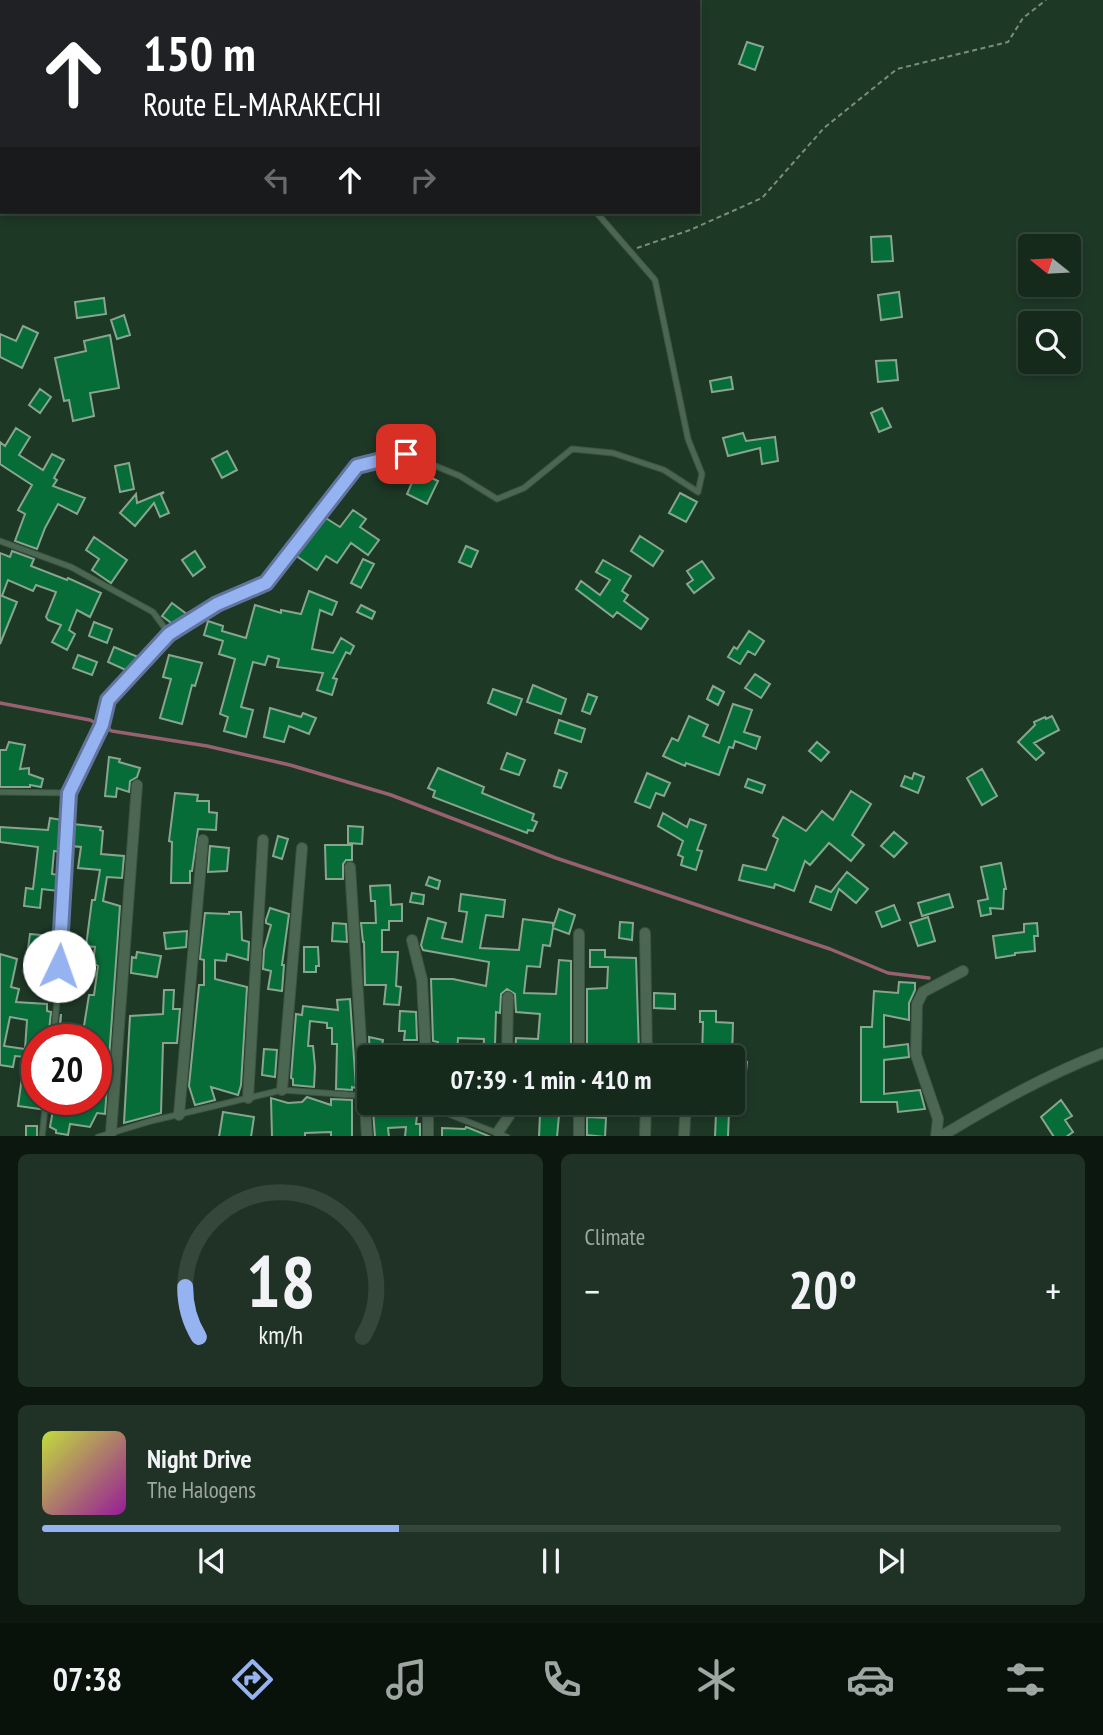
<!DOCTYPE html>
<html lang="en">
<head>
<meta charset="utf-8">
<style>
  :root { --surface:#162a1c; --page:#1f3225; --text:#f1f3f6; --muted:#9ea7a3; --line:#35463b; --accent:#95b2f1 }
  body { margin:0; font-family:"PT Sans Narrow",sans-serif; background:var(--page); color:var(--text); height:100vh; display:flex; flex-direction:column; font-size:26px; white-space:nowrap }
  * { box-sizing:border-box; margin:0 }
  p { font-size:23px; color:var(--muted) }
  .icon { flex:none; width:38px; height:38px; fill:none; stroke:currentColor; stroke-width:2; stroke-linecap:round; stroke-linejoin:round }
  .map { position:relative; height:1136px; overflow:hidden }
  .details { display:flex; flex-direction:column; gap:18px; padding:18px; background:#0c170f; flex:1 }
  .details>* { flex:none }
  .banner { position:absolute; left:0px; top:0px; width:700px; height:214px; box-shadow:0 4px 10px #0003,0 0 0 2px var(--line); background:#202124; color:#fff; overflow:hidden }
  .needle { width:46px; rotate:288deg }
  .fabs { position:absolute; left:1018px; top:234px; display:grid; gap:14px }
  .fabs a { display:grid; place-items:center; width:63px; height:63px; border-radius:7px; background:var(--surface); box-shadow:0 4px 10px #0003,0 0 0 2px var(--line); font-size:35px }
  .speed { position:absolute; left:21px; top:1024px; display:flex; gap:14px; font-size:35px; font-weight:700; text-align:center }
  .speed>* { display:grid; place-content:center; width:91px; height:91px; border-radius:50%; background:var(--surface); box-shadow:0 4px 10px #0003,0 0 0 2px var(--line); line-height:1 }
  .speed .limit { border:10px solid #d22; background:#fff; color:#111 }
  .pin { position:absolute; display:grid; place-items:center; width:60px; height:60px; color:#fff; margin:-30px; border-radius:14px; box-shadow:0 4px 10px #0006 }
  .me { position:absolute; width:77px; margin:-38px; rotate:3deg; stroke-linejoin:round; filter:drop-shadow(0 0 5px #0008) }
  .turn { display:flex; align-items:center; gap:24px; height:147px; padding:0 28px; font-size:32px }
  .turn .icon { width:91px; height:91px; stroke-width:2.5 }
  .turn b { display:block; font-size:49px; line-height:60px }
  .lanes { display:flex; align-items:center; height:66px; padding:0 28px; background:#0003; justify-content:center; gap:35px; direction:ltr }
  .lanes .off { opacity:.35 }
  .big { font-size:52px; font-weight:800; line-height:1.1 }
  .details .card { flex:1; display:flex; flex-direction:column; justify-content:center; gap:10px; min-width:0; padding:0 24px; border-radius:10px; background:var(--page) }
  .details .dial { align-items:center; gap:0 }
  .dial svg { height:182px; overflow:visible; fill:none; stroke:var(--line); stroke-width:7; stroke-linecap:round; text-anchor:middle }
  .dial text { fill:var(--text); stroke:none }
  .song { display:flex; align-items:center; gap:21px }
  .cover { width:84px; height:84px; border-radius:10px; background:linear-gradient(135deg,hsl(70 70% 55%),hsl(300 70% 35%)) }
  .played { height:7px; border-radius:4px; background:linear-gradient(90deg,var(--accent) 35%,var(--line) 35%) }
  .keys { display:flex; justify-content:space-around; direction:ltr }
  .heat { display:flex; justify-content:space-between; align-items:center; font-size:38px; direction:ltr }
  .details .tiles { flex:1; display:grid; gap:18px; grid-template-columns:1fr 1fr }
  .card:last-child { grid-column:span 2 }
  .trip { position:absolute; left:357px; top:1045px; width:388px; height:70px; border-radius:7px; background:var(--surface); box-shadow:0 4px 10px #0003,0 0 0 2px var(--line); font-weight:800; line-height:70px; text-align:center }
  .tabs { display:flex; height:112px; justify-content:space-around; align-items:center; background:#09110b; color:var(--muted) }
  .tabs .icon { width:49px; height:49px }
  .tabs .current { color:var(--accent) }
  .tabs b { font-size:32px; color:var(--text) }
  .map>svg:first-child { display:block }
</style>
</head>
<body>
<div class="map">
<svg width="1103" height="1137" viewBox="0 0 1103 1137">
  <rect width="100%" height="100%" fill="#1e3826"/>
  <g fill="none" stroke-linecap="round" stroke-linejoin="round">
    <path stroke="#976170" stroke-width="3.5" d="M0 703 90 720 112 731 207 746 290 765 391 795 556 858 830 949 888 973 929 978"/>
  </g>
  <path fill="#076d38" stroke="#88a68f" stroke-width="2" fill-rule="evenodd" d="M747 42 763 47 755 70 739 64Z
    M891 236 893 261 872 262 871 237Z
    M899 292 902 317 881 320 878 295Z
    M104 298 106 314 77 318 75 302Z
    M124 315 130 335 117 339 111 320Z
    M23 326 38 333 22 368 0 357V334L16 341Z
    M110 335 119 388 90 393 94 416 73 421 69 400 64 401 55 358 86 351 84 341Z
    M896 360 898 380 878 382 876 361Z
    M731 377 733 389 712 392 710 381Z
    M40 389 51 397 40 413 29 405Z
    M882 408 891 427 879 432 871 413Z
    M16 428 30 437 19 455 43 470 52 454 64 460 54 478 57 480 53 486 85 498 77 514 58 504 45 528 37 549 15 541 25 514 18 510 32 485 0 464V442L5 446Z
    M743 433 746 441 775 437 778 461 762 464 760 448 728 456 723 438Z
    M227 451 237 470 222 478 212 459Z
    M129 463 134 489 120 492 115 466Z
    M417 471 438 481 427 504 407 494Z
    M164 492 161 495 169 513 160 517 154 503 135 526 120 513 136 494 137 503Z
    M680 493 697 502 686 522 669 513Z
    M353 510 366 519 360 527 379 540 368 555 351 543 337 563 326 556 317 570 295 555 324 517 340 527Z
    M640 536 663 551 653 566 631 551Z
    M94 537 127 560 111 583 92 570 99 559 86 550Z
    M466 546 478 551 471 567 459 562Z
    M12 551 34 559 31 566 67 580 68 578 101 593 90 617 77 610 69 630 75 634 67 650 52 642 61 625 48 620 46 617 56 592 36 585 33 591 8 580 2 596 17 602 0 644V553L10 557Z
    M195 551 205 567 193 576 182 560Z
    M363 559 374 564 361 588 351 583Z
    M603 560 631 576 622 591 628 595 624 601 648 619 641 629 617 612 613 617 576 589 581 581 600 595 610 580 596 572Z
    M702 561 714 578 694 593 687 584 693 580 687 571Z
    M309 591 337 602 332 615 320 610 312 649 333 653 341 638 354 646 350 654 346 652 333 678 337 679 332 695 317 690 323 673 277 667 279 659 268 656 265 665 253 662 241 707 253 710 246 737 224 731 228 717 220 714 235 659 219 654 223 641 204 635 208 621 223 626 222 631 246 638 255 605 281 613V610L301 614Z
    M172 603 188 615 174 625 162 616Z
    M361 605 375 612 372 619 357 612Z
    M94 622 112 629 107 643 89 636Z
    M749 631 764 641 755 655 748 651 740 664 728 657 734 647 737 649Z
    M114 647 138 657 128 671 108 662Z
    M78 655 97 662 92 675 73 668Z
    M169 655 202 663 195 686 192 685 182 724 160 718 171 679 163 677Z
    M755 674 770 684 761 698 745 688Z
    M533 685 566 699 561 714 527 702Z
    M713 686 724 692 718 705 707 699Z
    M493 689 522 699 516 715 488 703Z
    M588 694 597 697 590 714 582 711Z
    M733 704 752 710 744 732 760 737 756 749 735 741 733 748 729 747 719 775 686 763 685 766 663 756 672 738 678 741 689 716 708 725 703 736 719 743Z
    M270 708 301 717 303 713 316 718 309 734 289 726 284 742 264 737Z
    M1052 716 1059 730 1034 743 1044 753 1036 760 1018 742 1035 725 1034 722 1045 717 1046 719Z
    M559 720 585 729 581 742 555 733Z
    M9 742 25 745 20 769 29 768V774L43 779 41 787 30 785V787H0V750H6Z
    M817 742 829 752 821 761 809 751Z
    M507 753 525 760 519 775 501 769Z
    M109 757 120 759 119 762 140 768 137 777 130 781 129 792 117 788 116 797 105 796Z
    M438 768 484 787 482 793 534 814 532 820 537 822 533 831 528 830 527 833 433 797 435 791 428 788Z
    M982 769 997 796 982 805 967 778Z
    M559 770 567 773 561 788 554 786Z
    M647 773 670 783 664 796 656 793 650 808 635 802Z
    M914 773 924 777 918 793 901 786 905 776 912 779Z
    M748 779 765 785 762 793 745 787Z
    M851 791 871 804 852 835 864 845 851 861 829 843 810 865 805 861 794 891 775 884 774 888 739 880 743 865 766 870 778 839 773 836 783 817 806 831 822 811 833 820Z
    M175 793 198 795 197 801H209V812L217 813 216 830 198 829 192 871H190V883H171L172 842 169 841Z
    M663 813 687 827 690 819 706 825 697 850 702 851 696 870 681 865 683 857 678 855 683 841 658 826Z
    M50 818 62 820 60 852 54 851 52 874 59 875 58 891 42 889 40 908 24 906 26 888 33 889 38 847 0 842V827L48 830Z
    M73 824 101 827 100 830 103 831 101 854 124 856 122 878 107 877 103 901 120 906 105 1114 97 1113 90 1127 70 1124 68 1135 56 1133V1130L50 1127 53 1110H50L51 1102 63 1103 65 1099H96V1040H58L61 1014 60 1029 83 1032 89 995H94L98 966 93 963 95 947 86 946 92 900H95L100 870 78 868 81 847 71 846Z
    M348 826 363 827 362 844 348 843Z
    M894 832 907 843 894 857 881 846Z
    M278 836 288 839 282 859 273 856Z
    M325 845H352V860H346L343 864V879H326Z
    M210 846 229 848 227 871 208 872Z
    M1001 863 1006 889H1004L1003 909 990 908 991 914 981 916 978 901 988 899 981 867Z
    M847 872 868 889 856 903 839 889 831 910 810 902 816 886 831 892Z
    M429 877 440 881 438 889 426 885Z
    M390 885 391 905 402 904V921H389V930H382V952H398L396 986 401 987 399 1005 384 1004 386 985H365L364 942H363L361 923H376L375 901H371L370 886Z
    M412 893 424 895 423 904 410 902Z
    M461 894 505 900 503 917 486 915 480 948 519 950 523 919 553 923V927L559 909 575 915 569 934 553 928 550 946 543 945 540 967 527 966 524 993 556 994 559 960 571 961V1057H515L516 1038 538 1039 540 1014 516 1012 515 994 507 989 501 994 500 1013 496 1012 495 1045H499V1057H483L484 1039 458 1038 457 1057H438V1042L433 1041 431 979H453L486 986 489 962 423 950 421 945 428 918 446 923 442 938 462 942 467 912 459 911Z
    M949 894 953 907 922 916 918 903Z
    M894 905 900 920 882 927 876 912Z
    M270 908 289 914 282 965H284L282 991 268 989 271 971 263 969 264 950 271 925 266 923V920Z
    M229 912H241L242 940 249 942 248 960 227 954 226 961 215 960V979L247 987 241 1085 238 1095 211 1087 215 1100 195 1105 189 1086 199 985H204V960L200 959 205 913 229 914Z
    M928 917 935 941 918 946 910 923Z
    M620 922 633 923 632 940 619 938Z
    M333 923 346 924 347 942 332 941Z
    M1037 923 1038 936H1034L1035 951 1015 953V955L996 958 993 936 1024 932V924Z
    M187 931 186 947 166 949 164 933Z
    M30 934 51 936 49 958 27 956Z
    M304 947H318L319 966H316V972H304Z
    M590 950H605V957L636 958 639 1053 606 1051V1057H587V989L607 988 608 967H590Z
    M137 952 161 956 157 977 131 973 132 957 136 958Z
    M0 954 17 959 11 987 19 989 16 1002 47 1004V1011L51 1012 48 1040H37V1058L15 1056 13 1067 0 1065ZM10 1017 27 1020 25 1049 4 1046Z
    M899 982 915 983V990L909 1003V1020L884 1015V1047L908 1044 909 1057 884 1060V1094L920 1090 925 1109 898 1112 897 1102H861V1027H872L874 991 898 993Z
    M164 990H174L173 1009H180L177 1043H163L161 1113 124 1123 130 1016 163 1014Z
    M654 993 675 994V1009L654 1008Z
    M350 999 356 1088 352 1087V1090L336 1089 337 1044H332V1028H327V1023L310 1021 308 1046H313L315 1067 314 1087 293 1085V1079L291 1078 296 1014 302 1015 303 1006 338 1010 337 1000Z
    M400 1011 416 1012 417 1040H404L405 1031H399Z
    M700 1011H716V1022L733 1023 732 1057H702L703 1022H700Z
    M369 1037 383 1040 380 1057H370Z
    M264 1049 277 1050 275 1077 262 1075Z
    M737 1061 747 1062 742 1112 729 1111 728 1137H715L716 1113 696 1111 697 1102H733Z
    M22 1077 37 1079V1099H41L40 1109 18 1106Z
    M307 1097 331 1105V1099L352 1100V1137H331V1132L305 1133V1137H272L271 1098 288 1103 302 1102Z
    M1061 1100 1072 1116 1065 1120 1073 1132 1066 1137H1054L1041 1117Z
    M388 1109V1114L417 1116 416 1124H420V1137H405L406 1127 388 1128 389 1137H375L373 1110Z
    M223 1112 254 1117 251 1137H219Z
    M540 1114 559 1115 557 1137H539Z
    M587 1117 606 1118 605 1137 587 1135Z
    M26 1126H37V1137H26Z
    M466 1127 469 1128 491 1137H442V1128L465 1129Z"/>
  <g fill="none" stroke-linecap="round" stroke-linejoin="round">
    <g stroke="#3c5343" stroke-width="7">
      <path id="lane" d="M97 0 98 2
        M593 2V0
        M0 134 2 132
        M0 541 71 567 153 612 169 634 108 700 102 725 69 793 58 991 53 1040
        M169 634 217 604 266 583 357 466 406 454 460 476 497 499 524 488 572 449 613 453 664 470 698 492 702 474 688 439 655 280 596 212
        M0 792 69 793
        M404 1102 428 1106 507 1137
        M42 1137 46 1099
        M98 1137 151 1121 282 1090 366 1096"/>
    </g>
    <g stroke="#3c5343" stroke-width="12">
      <path id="street" d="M350 867 367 1137
        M645 933 647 1057
        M412 940 422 980 426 1057
        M507 1057 508 997
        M579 1057V934
        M663 1057H689
        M282 1090 302 848
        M248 1098 263 840
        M428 1102V1137
        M179 1115 203 840
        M498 1132 509 1116 508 1102
        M111 1133 137 785
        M579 1137V1102
        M645 1137 646 1102
        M684 1137 686 1102
        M936 1137 938 1119 916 1055 917 1004 923 992 963 971
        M940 1137C993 1105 1046 1075 1103 1053"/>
    </g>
    <path stroke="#798e7f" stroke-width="2" stroke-dasharray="5 3.5" stroke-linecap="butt" d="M637 248 690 230 762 198 824 128 897 69 1008 42 1023 18 1046 0"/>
    <use href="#lane" stroke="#4b6752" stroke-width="5"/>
    <use href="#street" stroke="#4b6752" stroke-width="10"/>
  </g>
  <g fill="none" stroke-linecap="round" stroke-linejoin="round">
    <g stroke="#61749d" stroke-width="18">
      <path id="route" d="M59 966 69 793 102 725 108 700 169 634 217 604 266 583 357 466 406 454"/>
    </g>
    <use href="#route" stroke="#95b2f1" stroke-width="12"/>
  </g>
</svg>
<div class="fabs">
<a><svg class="needle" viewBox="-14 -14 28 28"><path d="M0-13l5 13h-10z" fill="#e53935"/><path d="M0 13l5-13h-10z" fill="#9ea7a3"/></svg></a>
<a><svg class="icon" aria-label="search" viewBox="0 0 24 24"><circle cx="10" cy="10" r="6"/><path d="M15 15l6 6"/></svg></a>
</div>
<div class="speed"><div class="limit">20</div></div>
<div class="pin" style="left:406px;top:454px;background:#d93025"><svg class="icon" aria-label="arrive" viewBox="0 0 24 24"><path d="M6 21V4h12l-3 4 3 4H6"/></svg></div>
<svg class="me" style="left:59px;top:966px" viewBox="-20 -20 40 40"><circle r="19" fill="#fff"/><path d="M0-13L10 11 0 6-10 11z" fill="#95b2f1"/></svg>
<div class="trip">07:39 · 1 min · 410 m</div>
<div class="banner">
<div class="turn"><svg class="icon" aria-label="ahead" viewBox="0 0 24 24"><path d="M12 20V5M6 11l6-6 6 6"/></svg><div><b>150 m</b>Route EL-MARAKECHI</div></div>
<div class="lanes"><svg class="icon off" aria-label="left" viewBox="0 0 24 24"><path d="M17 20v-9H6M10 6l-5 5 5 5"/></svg><svg class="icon" aria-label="ahead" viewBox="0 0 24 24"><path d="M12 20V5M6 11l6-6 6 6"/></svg><svg class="icon off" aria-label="right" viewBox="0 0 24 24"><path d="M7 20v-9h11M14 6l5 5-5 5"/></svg></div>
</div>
</div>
<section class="details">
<div class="tiles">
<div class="card dial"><svg viewBox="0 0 100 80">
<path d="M14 69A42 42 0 1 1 86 69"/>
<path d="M14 69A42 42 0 0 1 8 47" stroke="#95b2f1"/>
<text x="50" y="56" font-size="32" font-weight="700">18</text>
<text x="50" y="72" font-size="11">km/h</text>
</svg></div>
<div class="card"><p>Climate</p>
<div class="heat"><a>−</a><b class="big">20°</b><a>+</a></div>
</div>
<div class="card">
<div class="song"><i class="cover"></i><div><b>Night Drive</b><p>The Halogens</p></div></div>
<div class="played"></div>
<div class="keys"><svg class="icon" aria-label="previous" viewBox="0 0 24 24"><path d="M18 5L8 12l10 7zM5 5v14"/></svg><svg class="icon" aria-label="pause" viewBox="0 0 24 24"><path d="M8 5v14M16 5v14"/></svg><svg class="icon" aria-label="next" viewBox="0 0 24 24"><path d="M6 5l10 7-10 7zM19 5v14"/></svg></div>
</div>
</div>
</section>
<nav class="tabs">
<b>07:38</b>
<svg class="icon current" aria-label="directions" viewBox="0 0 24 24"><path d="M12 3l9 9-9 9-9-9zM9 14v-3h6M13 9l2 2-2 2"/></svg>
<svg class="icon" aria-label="music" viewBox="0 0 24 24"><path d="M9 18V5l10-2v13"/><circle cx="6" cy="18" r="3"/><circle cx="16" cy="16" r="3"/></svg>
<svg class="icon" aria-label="phone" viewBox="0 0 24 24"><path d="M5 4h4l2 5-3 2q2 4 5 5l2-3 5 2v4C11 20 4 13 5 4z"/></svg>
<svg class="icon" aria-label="climate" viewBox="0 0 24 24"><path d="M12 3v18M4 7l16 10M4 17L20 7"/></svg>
<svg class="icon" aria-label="car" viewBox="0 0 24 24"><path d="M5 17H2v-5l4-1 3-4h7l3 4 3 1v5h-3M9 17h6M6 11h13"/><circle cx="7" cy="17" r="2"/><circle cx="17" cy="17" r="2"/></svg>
<svg class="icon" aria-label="filters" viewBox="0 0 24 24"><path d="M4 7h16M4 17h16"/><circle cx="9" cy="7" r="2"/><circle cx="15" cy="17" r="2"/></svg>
</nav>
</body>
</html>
